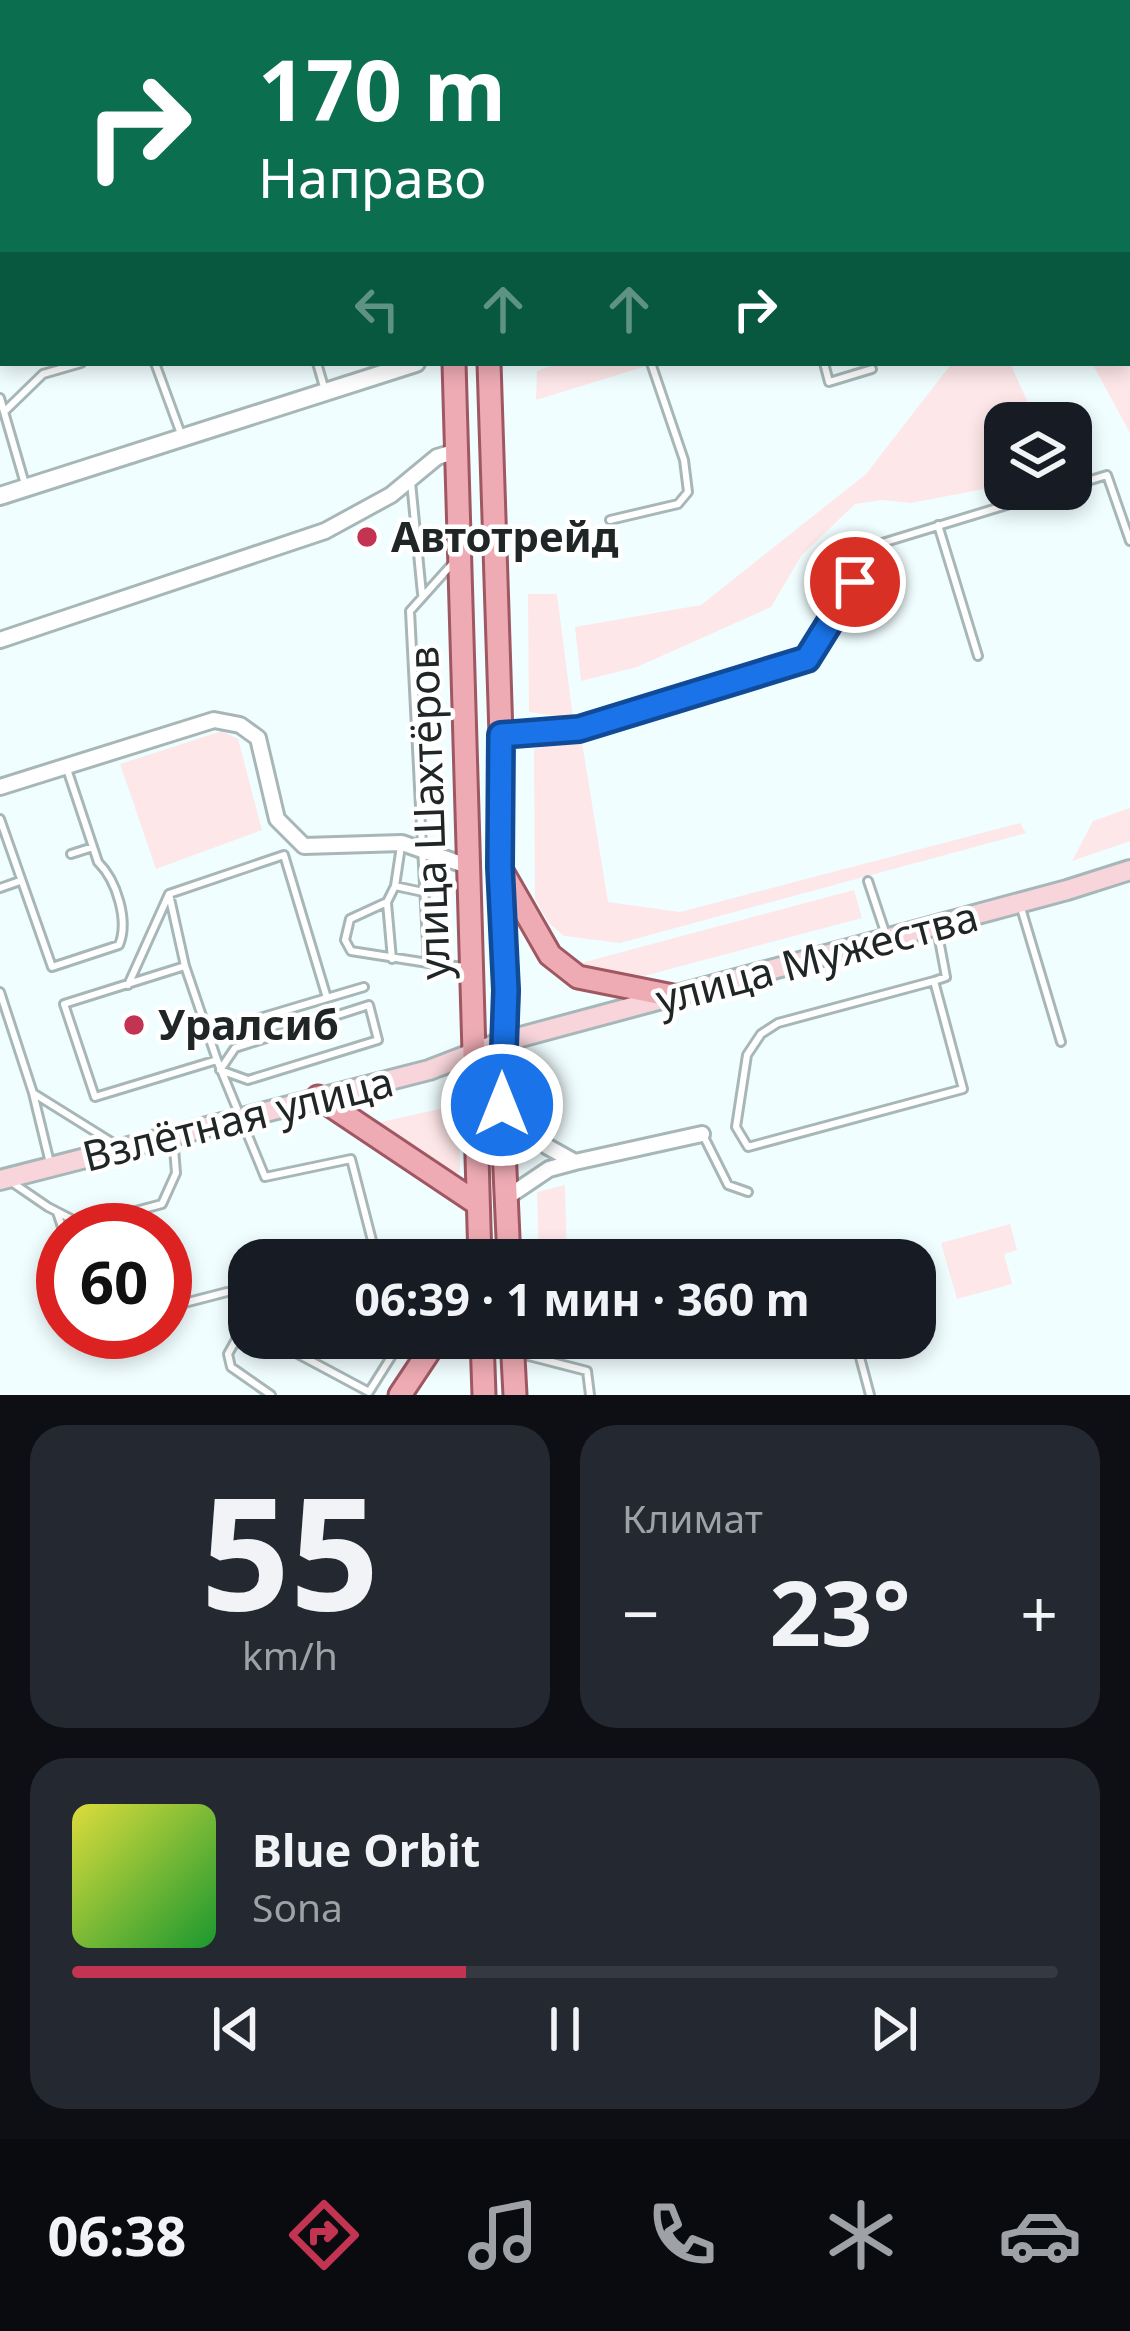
<!DOCTYPE html>
<html lang="ru">
<head>
<meta charset="utf-8">
<style>
  :root { --surface:#171b24; --page:#242831; --text:#f1f3f6; --muted:#9ea1a6; --line:#363941; --accent:#c33352 }
  body { margin:0; font-family:"Noto Sans",sans-serif; background:var(--page); color:var(--text); height:100vh; display:flex; flex-direction:column; font-size:45px; white-space:nowrap }
  * { box-sizing:border-box; margin:0 }
  p { font-size:39px; color:var(--muted) }
  .icon { flex:none; width:66px; height:66px; fill:none; stroke:currentColor; stroke-width:2; stroke-linecap:round; stroke-linejoin:round }
  .map { position:relative; height:1395px; overflow:hidden }
  .details { display:flex; flex-direction:column; gap:30px; padding:30px; background:#0d0f14; flex:1 }
  .details>* { flex:none }
  .hud { position:absolute; left:0px; top:0px; width:1131px; height:366px; box-shadow:0 6px 18px #0003; background:#0b6e4f; color:#fff; overflow:hidden }
  .buttons { position:absolute; left:984px; top:402px; display:grid; gap:24px }
  .buttons a { display:grid; place-items:center; width:108px; height:108px; border-radius:24px; background:var(--surface); box-shadow:0 6px 18px #0003; font-size:60px }
  .speed { position:absolute; left:36px; top:1203px; display:flex; gap:24px; font-size:60px; font-weight:700; text-align:center }
  .speed>* { display:grid; place-content:center; width:156px; height:156px; border-radius:50%; background:var(--surface); box-shadow:0 6px 18px #0003; line-height:1 }
  .speed .limit { border:18px solid #d22; background:#fff; color:#111 }
  .pin { position:absolute; display:grid; place-items:center; width:102px; height:102px; color:#fff; margin:-51px; border:6px solid #fff; border-radius:50%; box-shadow:0 3px 12px #0007 }
  .me { position:absolute; width:132px; margin:-66px; rotate:0deg; stroke-linejoin:round; filter:drop-shadow(0 0 9px #0008) }
  .turn { display:flex; align-items:center; gap:42px; height:252px; padding:0 60px; font-size:54px }
  .turn .icon { width:156px; height:156px; stroke-width:2.5 }
  .turn b { display:block; font-size:84px; line-height:102px }
  .lanes { display:flex; align-items:center; height:114px; padding:0 60px; background:#0003; justify-content:center; gap:60px; direction:ltr }
  .lanes .off { opacity:.35 }
  .big { font-size:90px; font-weight:700; line-height:1.1 }
  .details .tile { flex:1; display:flex; flex-direction:column; justify-content:center; gap:18px; min-width:0; padding:0 42px; border-radius:36px; background:var(--page) }
  .details .dial { align-items:center; gap:0 }
  .dial b { font-size:156px; line-height:1 }
  .song { display:flex; align-items:center; gap:36px }
  .cover { width:144px; height:144px; border-radius:18px; background:linear-gradient(135deg,hsl(60 70% 55%),hsl(130 70% 35%)) }
  .played { height:12px; border-radius:6px; background:linear-gradient(90deg,var(--accent) 40%,var(--line) 40%) }
  .keys { display:flex; justify-content:space-around; direction:ltr }
  .heat { display:flex; justify-content:space-between; align-items:center; font-size:66px; direction:ltr }
  .details .tiles { flex:1; display:grid; gap:30px; grid-template-columns:1fr 1fr }
  .tile:last-child { grid-column:span 2 }
  .trip { position:absolute; left:228px; top:1239px; width:708px; height:120px; border-radius:36px; background:var(--surface); box-shadow:0 6px 18px #0003; font-weight:700; line-height:120px; text-align:center }
  .dock { display:flex; height:192px; justify-content:space-around; align-items:center; background:#090b0e; color:var(--muted) }
  .dock .icon { width:84px; height:84px }
  .dock .active { color:var(--accent) }
  .dock b { font-size:54px; color:var(--text) }
  .map>svg:first-child { display:block }
</style>
</head>
<body>
<div class="map">
<svg width="1130" height="1395" viewBox="0 0 1130 1395">
  <rect width="100%" height="100%" fill="#f1feff"/>
  <path fill="#fee7e8" d="M1128 185H1130V433L1092 363H1128Z
    M561 363H656L536 400 537 371Z
    M952 363H1010L1037 423H1005V485L911 503 882 500 855 504 801 556 771 607 637 667 581 681 575 627 701 605 866 474Z
    M528 594H557L573 718 529 712Z
    M222 731 238 739 262 830 156 869 120 764Z
    M581 736 608 902 680 912 1020 823 1026 833 620 943 564 936 549 923 535 899 534 749Z
    M1130 808V841L1072 861 1093 821Z
    M854 890 862 918 625 981 577 964Z
    M443 1096 458 1109 460 1173 445 1172 377 1123 444 1108Z
    M565 1185 567 1260H539L537 1192Z
    M1010 1224 1017 1250 1004 1254 1012 1284 957 1299 941 1243Z"/>
  <g fill="none" stroke-linecap="round" stroke-linejoin="round">
    <g stroke="#a7b7b8" stroke-width="12">
      <path id="service" d="M90 0 91 3
        M188 0 190 3
        M924 3 934 0
        M0 36 3 50
        M1128 170 1130 172
        M0 174H3
        M0 247 3 256
        M155 363 181 434
        M317 363 324 387
        M824 363 829 382 872 369
        M0 398 25 484
        M6 410 43 374 81 363
        M411 482 422 594
        M1071 486 1107 475 1130 541
        M610 520 678 504 688 492 684 460 651 363
        M938 525 978 656
        M453 563 410 611 428 963 465 967
        M504 735 579 729 807 659 879 544 1059 489
        M0 819 52 967 119 945C129 921 117 881 98 862L67 769
        M71 854 93 847
        M868 881 886 935
        M395 886 401 846
        M0 888 20 881
        M423 892 395 886 387 902 350 919 345 940 351 951 428 963
        M169 894 185 966
        M387 903 392 959
        M1021 908 1061 1042
        M934 981 778 1023 761 1034 747 1055 736 1127 748 1147 963 1089 934 981 946 977 937 929
        M128 985 169 894 284 855 327 998 209 1033
        M0 992 33 1093 50 1163
        M327 998 364 987
        M369 1005 378 1040 248 1080 220 1070 235 1048Z
        M217 1060 185 966 64 1004 95 1097 217 1060 265 1177 351 1159 377 1260
        M33 1093 118 1146
        M704 1137 728 1185 748 1192
        M10 1181 48 1207 83 1225 162 1204 176 1173 173 1136
        M57 1212 63 1230
        M826 1248 829 1260
        M165 1308 227 1292
        M249 1334 237 1338 228 1354 231 1367 271 1395
        M268 1338 369 1392
        M849 1338 858 1350 870 1395
        M521 1354 587 1371 590 1395
        M369 1392 403 1338"/>
    </g>
    <g stroke="#a7b7b8" stroke-width="20">
      <path id="minor" d="M729 0 730 3
        M1013 0 1014 3
        M0 640 325 531 391 495 437 457 457 451
        M0 787 214 720 240 725 258 738 277 819 304 846 402 843 470 867
        M502 1105 548 1147 575 1162 702 1134
        M506 1198 549 1169 575 1162"/>
    </g>
    <g stroke="#a7b7b8" stroke-width="22">
      <path id="tertiary" d="M1128 153H1130
        M0 496 416 363"/>
    </g>
    <g stroke="#a7b7b8" stroke-width="24">
      <path id="secondary" d="M0 1180 429 1070 502 1042 1067 890 1130 870"/>
    </g>
    <g stroke="#9f5862" stroke-width="27">
      <path id="primary" d="M446 3V0
        M474 3V0
        M454 363 480 1260
        M489 363 501 735 500 867 507 990 503 1126 509 1260
        M503 873 550 955 578 977 673 996
        M318 1097 478 1204
        M482 1338 484 1395
        M512 1338 515 1395
        M400 1395 438 1338"/>
    </g>
    <use href="#service" stroke="#fff" stroke-width="6"/>
    <use href="#minor" stroke="#fff" stroke-width="14"/>
    <use href="#tertiary" stroke="#fff" stroke-width="16"/>
    <use href="#secondary" stroke="#f7d5da" stroke-width="18"/>
    <use href="#primary" stroke="#efabb4" stroke-width="21"/>
  </g>
  <g fill="none" stroke-linecap="round" stroke-linejoin="round">
    <g stroke="#114b97" stroke-width="30">
      <path id="route" d="M502 1105 506 990 500 867 501 735 579 729 807 659 855 582"/>
    </g>
    <use href="#route" stroke="#1a73e8" stroke-width="21"/>
  </g>
  <g fill="#c33352" stroke="#fff" stroke-width="4.5">
    <circle cx="367" cy="537" r="12"/>
    <circle cx="134" cy="1025" r="12"/>
  </g>
  <g text-anchor="middle" stroke-width="9" stroke-linejoin="round" paint-order="stroke">
    <g font-size="42" font-weight="bold" fill="#202626" stroke="#fff" text-anchor="start">
      <text x="391" y="552">Автотрейд</text>
      <text x="158" y="1040">Уралсиб</text>
    </g>
    <g font-size="42" fill="#202626" stroke="#fff">
      <text transform="translate(429 813) rotate(-92)" y="15">улица Шахтёров</text>
      <text transform="translate(817 958) rotate(-15)" y="15">улица Мужества</text>
      <text transform="translate(238 1119) rotate(-14)" y="15">Взлётная улица</text>
    </g>
  </g>
</svg>
<div class="buttons">
<a><svg class="icon" aria-label="layers" viewBox="0 0 24 24"><path d="M12 4l9 5-9 5-9-5zM3 14l9 5 9-5"/></svg></a>
</div>
<div class="speed"><div class="limit">60</div></div>
<div class="pin" style="left:855px;top:582px;background:#d93025"><svg class="icon" aria-label="arrive" viewBox="0 0 24 24"><path d="M6 21V4h12l-3 4 3 4H6"/></svg></div>
<svg class="me" style="left:502px;top:1105px" viewBox="-20 -20 40 40"><circle r="17" fill="#1a73e8" stroke="#fff" stroke-width="3"/><path d="M0-11L8 9 0 5-8 9z" fill="#fff"/></svg>
<div class="trip">06:39 · 1 мин · 360 m</div>
<div class="hud">
<div class="turn"><svg class="icon" aria-label="right" viewBox="0 0 24 24"><path d="M7 20v-9h11M14 6l5 5-5 5"/></svg><div><b>170 m</b>Направо</div></div>
<div class="lanes"><svg class="icon off" aria-label="left" viewBox="0 0 24 24"><path d="M17 20v-9H6M10 6l-5 5 5 5"/></svg><svg class="icon off" aria-label="ahead" viewBox="0 0 24 24"><path d="M12 20V5M6 11l6-6 6 6"/></svg><svg class="icon off" aria-label="ahead" viewBox="0 0 24 24"><path d="M12 20V5M6 11l6-6 6 6"/></svg><svg class="icon" aria-label="right" viewBox="0 0 24 24"><path d="M7 20v-9h11M14 6l5 5-5 5"/></svg></div>
</div>
</div>
<section class="details">
<div class="tiles">
<div class="tile dial"><b>55</b><p>km/h</p></div>
<div class="tile"><p>Климат</p>
<div class="heat"><a>−</a><b class="big">23°</b><a>+</a></div>
</div>
<div class="tile">
<div class="song"><i class="cover"></i><div><b>Blue Orbit</b><p>Sona</p></div></div>
<div class="played"></div>
<div class="keys"><svg class="icon" aria-label="previous" viewBox="0 0 24 24"><path d="M18 5L8 12l10 7zM5 5v14"/></svg><svg class="icon" aria-label="pause" viewBox="0 0 24 24"><path d="M8 5v14M16 5v14"/></svg><svg class="icon" aria-label="next" viewBox="0 0 24 24"><path d="M6 5l10 7-10 7zM19 5v14"/></svg></div>
</div>
</div>
</section>
<nav class="dock">
<b>06:38</b>
<svg class="icon active" aria-label="directions" viewBox="0 0 24 24"><path d="M12 3l9 9-9 9-9-9zM9 14v-3h6M13 9l2 2-2 2"/></svg>
<svg class="icon" aria-label="music" viewBox="0 0 24 24"><path d="M9 18V5l10-2v13"/><circle cx="6" cy="18" r="3"/><circle cx="16" cy="16" r="3"/></svg>
<svg class="icon" aria-label="phone" viewBox="0 0 24 24"><path d="M5 4h4l2 5-3 2q2 4 5 5l2-3 5 2v4C11 20 4 13 5 4z"/></svg>
<svg class="icon" aria-label="climate" viewBox="0 0 24 24"><path d="M12 3v18M4 7l16 10M4 17L20 7"/></svg>
<svg class="icon" aria-label="car" viewBox="0 0 24 24"><path d="M5 17H2v-5l4-1 3-4h7l3 4 3 1v5h-3M9 17h6M6 11h13"/><circle cx="7" cy="17" r="2"/><circle cx="17" cy="17" r="2"/></svg>
</nav>
</body>
</html>
